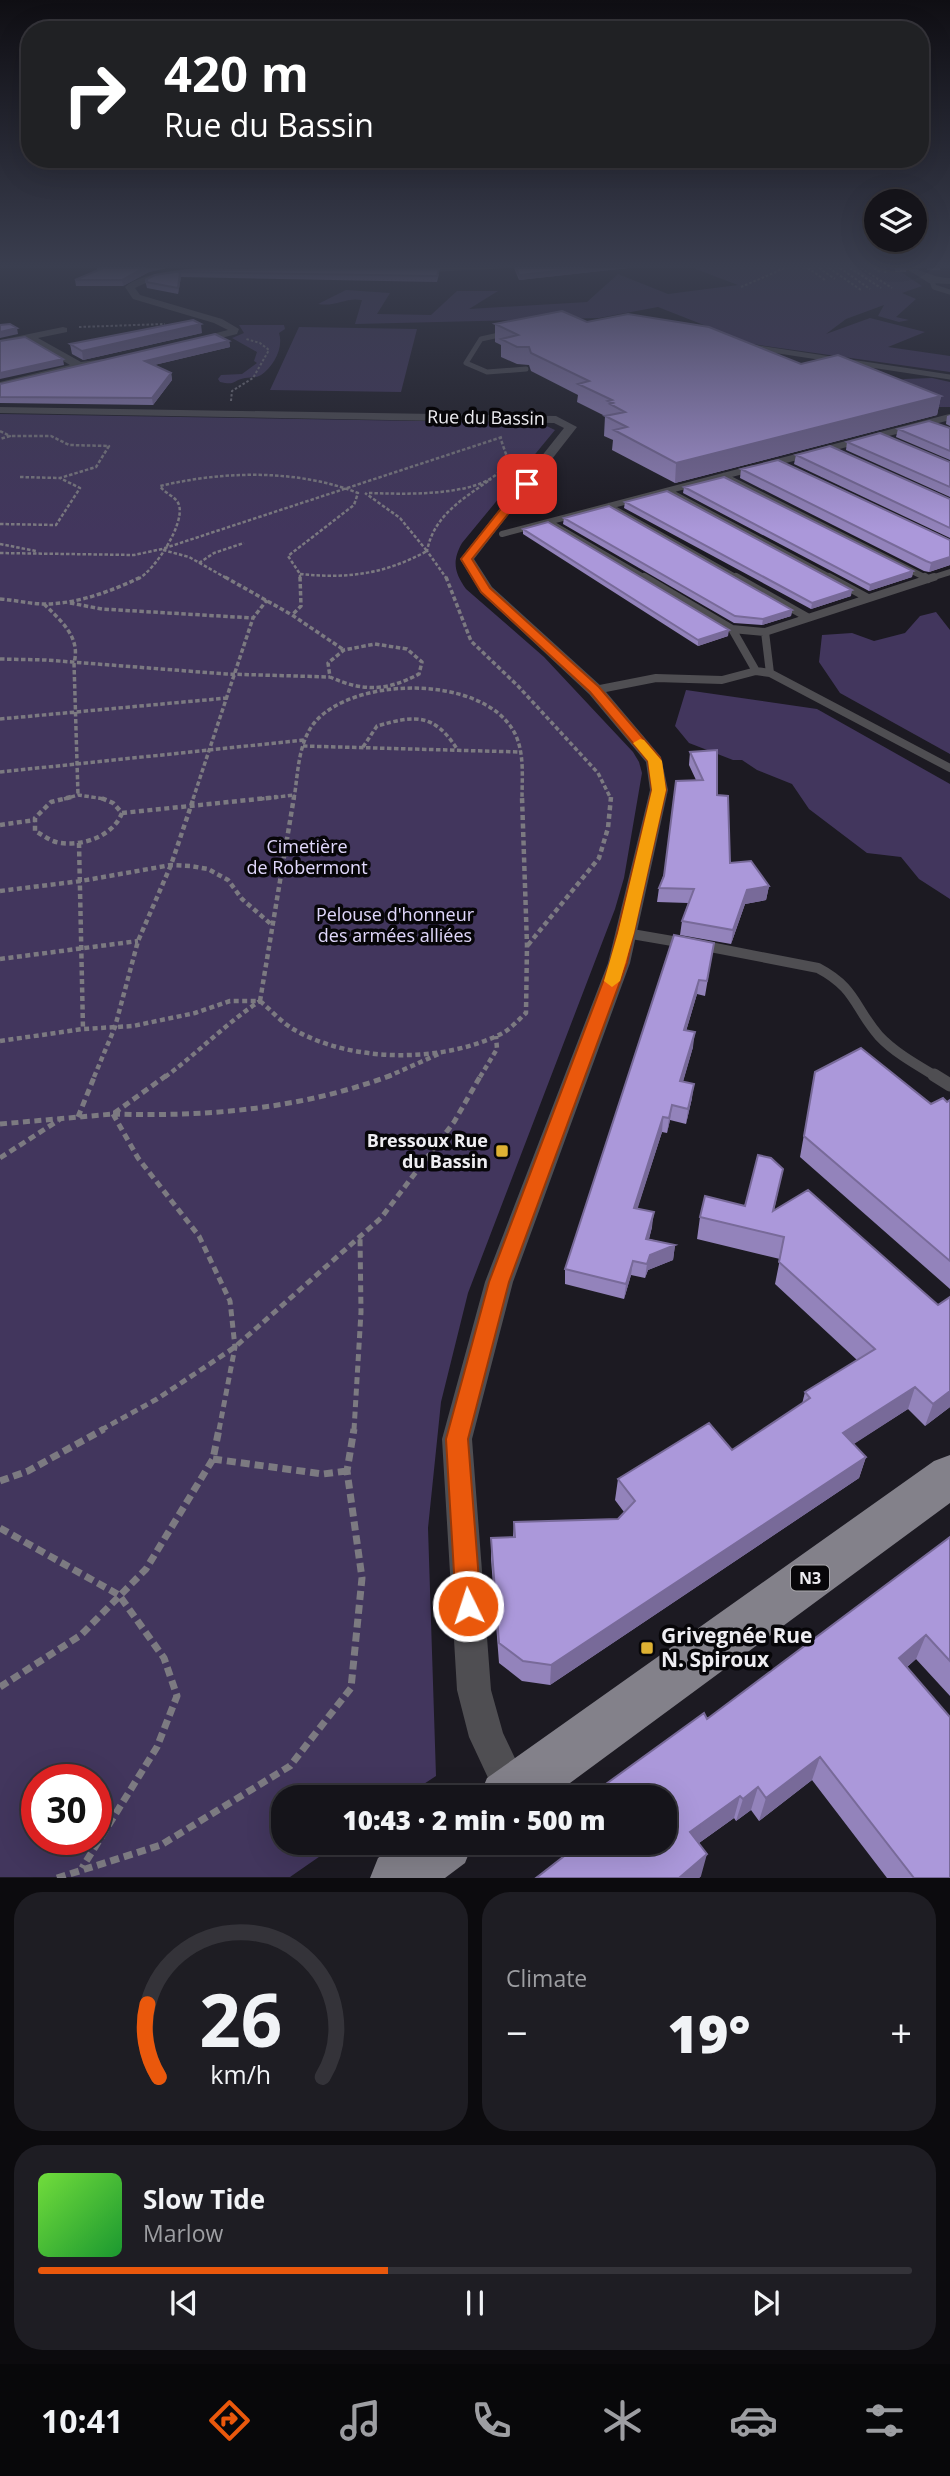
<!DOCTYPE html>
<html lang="en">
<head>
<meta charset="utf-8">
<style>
  :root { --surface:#15141a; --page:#1e1d23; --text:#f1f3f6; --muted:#9d9ea2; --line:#343339; --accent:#ea580c }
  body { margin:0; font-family:"Open Sans",sans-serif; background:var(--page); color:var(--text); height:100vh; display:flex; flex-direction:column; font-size:26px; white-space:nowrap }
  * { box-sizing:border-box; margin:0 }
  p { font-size:23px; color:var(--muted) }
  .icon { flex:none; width:38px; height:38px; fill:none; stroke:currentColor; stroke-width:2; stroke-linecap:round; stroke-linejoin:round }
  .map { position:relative; height:1878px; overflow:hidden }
  .side { display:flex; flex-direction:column; gap:14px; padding:14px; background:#0c0b0e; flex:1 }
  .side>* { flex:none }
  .guide { position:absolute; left:21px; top:21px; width:908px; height:147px; border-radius:28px; box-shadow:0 7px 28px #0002,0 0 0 2px var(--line); background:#202124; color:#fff; overflow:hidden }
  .buttons { position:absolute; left:864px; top:189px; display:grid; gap:14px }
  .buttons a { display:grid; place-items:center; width:63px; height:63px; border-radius:50%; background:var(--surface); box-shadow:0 7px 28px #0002,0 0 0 2px var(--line); font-size:35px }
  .speed { position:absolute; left:21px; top:1764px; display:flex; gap:14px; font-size:35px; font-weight:700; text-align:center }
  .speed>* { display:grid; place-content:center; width:91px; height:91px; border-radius:50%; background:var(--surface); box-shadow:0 7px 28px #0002,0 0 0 2px var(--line); line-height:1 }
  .speed .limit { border:10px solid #d22; background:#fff; color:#111 }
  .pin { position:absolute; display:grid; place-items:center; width:60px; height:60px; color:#fff; margin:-30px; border-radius:14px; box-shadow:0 4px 10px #0006 }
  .me { position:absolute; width:77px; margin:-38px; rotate:356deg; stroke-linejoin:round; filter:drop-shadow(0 0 5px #0008) }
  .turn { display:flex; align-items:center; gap:24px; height:147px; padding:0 28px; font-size:32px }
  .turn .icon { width:91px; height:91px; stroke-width:2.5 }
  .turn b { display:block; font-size:49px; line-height:60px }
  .big { font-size:52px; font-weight:800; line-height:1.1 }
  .side .tile { flex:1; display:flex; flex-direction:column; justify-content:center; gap:10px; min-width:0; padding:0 24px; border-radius:28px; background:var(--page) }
  .side .dial { align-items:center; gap:0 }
  .dial svg { height:182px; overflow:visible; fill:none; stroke:var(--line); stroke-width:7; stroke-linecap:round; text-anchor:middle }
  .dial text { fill:var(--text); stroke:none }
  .song { display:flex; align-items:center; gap:21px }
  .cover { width:84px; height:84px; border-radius:10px; background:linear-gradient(135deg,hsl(100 70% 55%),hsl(130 70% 35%)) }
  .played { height:7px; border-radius:4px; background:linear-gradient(90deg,var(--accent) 40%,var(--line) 40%) }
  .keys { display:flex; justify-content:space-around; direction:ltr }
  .heat { display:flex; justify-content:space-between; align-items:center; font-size:38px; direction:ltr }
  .side .tiles { flex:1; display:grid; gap:14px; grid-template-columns:1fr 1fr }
  .tile:last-child { grid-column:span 2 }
  .trip { position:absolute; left:271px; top:1785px; width:406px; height:70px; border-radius:28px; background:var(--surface); box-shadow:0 7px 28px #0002,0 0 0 2px var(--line); font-weight:800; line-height:70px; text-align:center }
  .tabs { display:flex; height:112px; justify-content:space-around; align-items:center; background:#08080a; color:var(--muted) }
  .tabs .icon { width:49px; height:49px }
  .tabs .selected { color:var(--accent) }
  .tabs b { font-size:32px; color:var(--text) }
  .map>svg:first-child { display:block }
</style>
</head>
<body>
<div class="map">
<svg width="950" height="1878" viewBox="0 0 950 1878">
  <rect width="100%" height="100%" fill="#1c1a22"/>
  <path fill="#42365d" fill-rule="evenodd" d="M693 268H895L922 286 902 293 916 299 896 317 909 320 899 322 878 316 884 305 846 319 826 334 870 318 925 332 888 347 950 356V372L752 344 658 307 599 318 355 324 362 300C345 297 337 307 318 304L346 290 390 293 377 314 431 315 457 291H498L469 309 587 302 618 274 668 294 738 285Z
    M239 325H284L285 329 279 333C284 348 273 367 261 375 257 378 249 377 245 378 233 380 236 386 220 382L218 379 221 375 242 374 257 363 254 361 257 352 232 338 244 333Z
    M299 327 417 329 401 392 270 390Z
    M932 378 950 382V407H935L869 387 905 379Z
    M0 414 540 423 555 430 462 543C452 561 454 572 466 589L544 657 633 752 639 762 642 773 624 878 615 909 468 1293 441 1402 428 1528 436 1776 404 1797H284V1843H339L290 1877H0ZM37 1780H96V1839H37Z
    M936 612 950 630V754L840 693 819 662 822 635 852 633 874 641 905 633 920 616Z
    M686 690 817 709 950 784V899L919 879 901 857 867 853 809 809 792 784 757 770 742 760H733L689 743 675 726Z"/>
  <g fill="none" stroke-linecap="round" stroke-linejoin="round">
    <path stroke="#7c7a81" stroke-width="2" stroke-dasharray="2.5 2" stroke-linecap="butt" d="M808 268 825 280
      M819 268 835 279
      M829 268 861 290
      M840 268 870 289
      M850 268 881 288
      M861 268 892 288
      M874 268 880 272
      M885 273 886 268
      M741 287 785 268
      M79 327 165 324
      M231 401 232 391 253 378 269 350 260 343 246 339"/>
    <path stroke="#7c7a81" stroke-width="2.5" stroke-dasharray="3.5 2" stroke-linecap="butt" d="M0 431 10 436 0 439
      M20 477 60 478
      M369 493C402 494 475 497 499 472 503 468 505 461 507 457L500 437
      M0 524 56 525 80 488 60 478 96 467 109 446 69 445 51 436H10
      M0 544 36 551
      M163 550 189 557 228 579
      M0 553 134 555 162 549 502 437
      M199 563 214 553 244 543
      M300 574C348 579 385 574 427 551L400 518 365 493
      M138 579C155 570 185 524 179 505 176 496 165 494 160 486 223 471 297 469 358 493L354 505 288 556 300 574V579
      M447 579 427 551C434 515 463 499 491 479"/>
    <path stroke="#7c7a81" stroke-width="3.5" stroke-dasharray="4.5 2.5" stroke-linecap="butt" d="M225 577 292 615
      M300 577 301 606 292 615 344 650
      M446 577 471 641 518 686 598 773 611 799
      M0 599C15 600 30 604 45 604 77 604 112 591 141 577
      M70 603 102 609 253 618
      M44 604C61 621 81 637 74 663L78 795
      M375 644 407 649 422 662 419 674C387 691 363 692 330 677L328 663 344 650Z
      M0 659 46 660 226 674 330 677
      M0 719 227 698
      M303 746 520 752
      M363 747 377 726C415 715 434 713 457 749
      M0 772 304 740
      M64 799 78 795 105 799
      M193 799 253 618 267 600
      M260 799 295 795
      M294 799C298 774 298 742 315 722 355 676 480 675 513 730 525 750 522 777 522 799"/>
    <path stroke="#7c7a81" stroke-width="4.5" stroke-dasharray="5 3.5" stroke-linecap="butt" d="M71 797 51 802 35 818V831C43 835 51 842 61 843 84 846 113 836 122 813L113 803 99 797
      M122 813 277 797
      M0 825 35 820
      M79 843 83 1029
      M0 891 81 881 171 865 190 866 208 869 228 880 242 899 272 925
      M528 945 599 858 608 828 611 797
      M0 959 138 941
      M260 1001C271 1010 281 1022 293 1029 351 1063 442 1063 501 1034 511 1029 518 1020 526 1013L527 945 522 797
      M260 1001 294 797
      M0 1041 83 1029 133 1026 195 1013 230 1001H260
      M94 1077 115 1027 138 941 171 865 194 797
      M165 1077C198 1053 226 1023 260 1001
      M387 1077 441 1053
      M480 1077 497 1049 496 1036"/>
    <path stroke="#7c7a81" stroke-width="5" stroke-dasharray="7 4.5" stroke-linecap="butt" d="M113 1114C209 1117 301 1109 392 1075
      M113 1114 138 1158 199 1236 230 1301 235 1347 219 1430
      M78 1117 95 1075
      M0 1124 113 1114 167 1075
      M0 1158 62 1118
      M101 1430 157 1399 235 1347 381 1218 454 1122 481 1075
      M354 1430 361 1312 360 1236"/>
    <path stroke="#7c7a81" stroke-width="7" stroke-dasharray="9 5" stroke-linecap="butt" d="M213 1459 323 1474 347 1471
      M0 1481 28 1471 104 1429
      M0 1528 119 1595 164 1658 177 1696 157 1747 82 1868
      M0 1687 81 1635 146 1569 213 1459 219 1429
      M57 1878 161 1845 290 1766 351 1688 362 1578 347 1471 354 1429"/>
    <path stroke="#4f4e52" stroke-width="5" d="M932 281 934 287 950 292
      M508 333 481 339 466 363 487 372 526 369
      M752 347 950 377"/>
    <path stroke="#4f4e52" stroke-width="6" d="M770 464 950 417
      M724 476 928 579
      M668 491 833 579
      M609 506 739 579
      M549 522 647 579
      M502 534 754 468
      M928 579 950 572"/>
    <path stroke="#4f4e52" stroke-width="8" d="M644 577 732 629 756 671
      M736 577 807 617
      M829 577 868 598
      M925 577 928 579
      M732 629 765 632 934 577
      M765 632 770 673
      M595 690 656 678 722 680 756 671 770 673 950 768"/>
    <path stroke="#4f4e52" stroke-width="10" d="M626 933 684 943
      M700 945 818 968C856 988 854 1007 879 1036 895 1053 917 1065 937 1077"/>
    <path stroke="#4f4e52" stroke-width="13" d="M934 1075 950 1085"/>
    <path fill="#4f4e52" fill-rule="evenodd" d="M337 268 334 273C271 271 194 258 135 288L140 295 222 319 239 329 237 334 193 345 189 344V340L228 330 214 323 133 299 125 287C160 258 289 268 337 268Z
      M409 268H512L412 273Z
      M905 268C923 268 930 278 950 278V284L929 283Z
      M63 327 67 328V332L38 338 81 362 104 359V363L0 388V382L70 365 27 340 0 346V340Z
      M0 407 556 416 577 427 474 559 492 587 601 686 661 757 668 790 630 963 513 1282 472 1439 491 1690 503 1733 531 1792 529 1797H497L469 1737 457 1690 442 1439 485 1282 608 963 650 790 646 762 589 694 481 593 460 559 564 428 554 423 0 413Z"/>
    <path fill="#83818a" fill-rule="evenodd" d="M950 1455V1503L551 1797H479L487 1778 934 1461Z
      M399 1843H473L465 1863 445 1878H370L378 1858Z"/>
  </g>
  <path fill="#9383bb" d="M97 268H166L149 272 123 286H76L75 280 97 270Z
    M514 268H628L519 280Z
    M189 270 439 274 437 282 181 277 178 294 147 288 145 280Z
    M587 322 801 364 941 396 937 415 675 483 612 450 613 440 604 436 605 416 577 402 578 395 531 371 529 365 517 364 501 357V345L495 342V324Z
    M202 333 83 360 72 354 70 344Z
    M229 341 230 347 154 365 171 373 172 380 153 405 0 403V384Z
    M950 415V426L946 424 947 416Z
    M950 428V460L896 437 898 429Z
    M847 442 950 462V497L846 450Z
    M796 455 950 499V538L794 464Z
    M741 469 950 540V565L929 572 924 571 740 478Z
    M684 487 913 571 912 577 869 591 683 493Z
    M625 502 851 596 811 609 624 508Z
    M564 518 792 610 791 616 762 625 734 623 563 524Z
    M523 529 728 636 698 646 523 534Z
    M690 752 717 795 730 863 769 886 766 900 745 904 731 944 680 935 682 921 688 903 657 902 659 888 696 780 689 765Z
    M714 943 705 996 697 994 686 1031 693 1047 683 1081 692 1098 686 1124 670 1120 667 1133 662 1132 637 1209 652 1227 649 1239 675 1245 673 1260 648 1270 645 1278 631 1275 624 1299 565 1284V1269Z
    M815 1072 931 1104 947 1102 950 1100V1289L800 1157Z
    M783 1169 774 1210 950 1407 925 1426 908 1409 853 1444 866 1457 859 1478 550 1685 522 1681 499 1663 491 1559V1538L513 1537 514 1522 618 1519 624 1512 615 1500 618 1479 732 1450 802 1404 805 1392 857 1360 775 1284 780 1259 697 1239 700 1217 745 1206Z
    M950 1537V1696L916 1659 907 1667 950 1878H887L812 1780 759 1821 751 1810 736 1821 734 1818 699 1843 701 1876 699 1878H536L665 1843 707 1719Z"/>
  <path fill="#786a99" d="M143 268H166L149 272 123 286 122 280Z
    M584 268H628L519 280V275Z
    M895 268H907L906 272H895Z
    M927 268H940V270H927Z
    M180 272 181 277 178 294V288Z
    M201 324 202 333 83 360 82 351Z
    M17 328 18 334 0 338V332Z
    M229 341 230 347 146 367 145 361Z
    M63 359 64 365 0 379V373Z
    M171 373 172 380 153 405 152 398Z
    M941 396 937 415 675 483 676 463Z
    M950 557V565L929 572 931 563Z
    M913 571 912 577 869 591 870 585Z
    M852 590 851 596 811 609 812 603Z
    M792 610 791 616 762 625 763 619Z
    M729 630 728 636 698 646V640Z
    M769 886 766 900 745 904 731 944 733 930 747 890Z
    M699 980 697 994 682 1045 684 1030Z
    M695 1032 693 1047 679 1096 680 1081Z
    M694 1084 692 1098 686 1124 688 1109Z
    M672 1105 670 1120 667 1133 669 1118Z
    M663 1117 662 1132 633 1223 634 1208Z
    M654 1212 652 1227 645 1254 646 1239Z
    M675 1245 673 1260 648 1270 645 1278 647 1264 650 1255Z
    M633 1261 631 1275 624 1299 626 1284Z
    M915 1387 908 1409 837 1455 843 1433Z
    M950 1391V1407L925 1426 933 1404Z
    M866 1457 859 1478 550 1685 551 1665Z
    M926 1635 916 1659 890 1682 899 1658Z
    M820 1757 812 1780 759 1821 766 1798Z
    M758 1787 751 1810 736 1821 743 1799Z
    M740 1796 734 1818 685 1853 690 1832Z
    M707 1854 701 1876 699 1878H679Z"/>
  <path fill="#ab98da" stroke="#786a99" stroke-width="2" d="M99 268H143L122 280H75L101 269Z
    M516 268H584L519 275Z
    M439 269 437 276 180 272 178 288 146 282 147 280H145L155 275 189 270Z
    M562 311 587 322 628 314 709 327 801 364 838 355 941 396 676 463 614 430 627 427 605 416 625 412 610 404 613 403 608 401 612 400 578 384 589 381 531 353 529 347H517L501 339 518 335 495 324Z
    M193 320 201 324 82 351 70 344Z
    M10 324 17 328 0 332V325Z
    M215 334 229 341 145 361 171 373 152 398 0 397V384Z
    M25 337 63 359 0 373V341Z
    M929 421 950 428V451L898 429Z
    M880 433 950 462V487L847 442Z
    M830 446 950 499V528L796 455Z
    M778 460 950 540V557L931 563 926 561 741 469Z
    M724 477 913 571 870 585 684 487Z
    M667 491 852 590 812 603 625 502Z
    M609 506 792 610 763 619 735 616 564 518Z
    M548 522 729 630 698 640 523 529Z
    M717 750V795L728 796 730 863 751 861 769 886 747 890 733 930 682 921 694 889 659 888 664 876 676 781 703 780 690 752Z
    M674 935 714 943 707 981 699 980 684 1030 695 1032 680 1081 694 1084 688 1109 672 1105 669 1118 663 1117 634 1208 654 1212 646 1239 675 1245 650 1255 647 1264 633 1261 626 1284 565 1269Z
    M861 1048 931 1104 943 1098 947 1102 950 1100V1261L804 1136 815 1072Z
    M758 1155 771 1158 783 1169 773 1211 808 1190 938 1305 950 1297V1391L933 1404 915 1387 843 1433 866 1457 551 1665 523 1661 499 1643 491 1538 515 1537 514 1522 618 1519 635 1501 618 1479 709 1423 732 1450 810 1398 805 1392 875 1349 779 1262 784 1237 700 1217 705 1196 745 1206Z
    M950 1537V1661L926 1635 899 1658 950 1717V1878H914L820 1757 766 1798 758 1787 743 1799 740 1796 690 1832 707 1854 679 1878H536L581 1843H665V1797H588L704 1713 707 1719Z"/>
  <linearGradient id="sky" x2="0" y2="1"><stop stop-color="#0f0e13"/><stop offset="0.5" stop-color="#3a3e4f"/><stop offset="1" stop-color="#3a3e4f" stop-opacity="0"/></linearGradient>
  <rect width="950" height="531" fill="url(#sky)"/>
  <path fill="#ea580c" stroke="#983908" stroke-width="2" d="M523 481 532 484 472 559 490 588 599 687 660 758 666 790 627 963 509 1282 468 1439 481 1606 477 1615 468 1619 459 1615 456 1606 446 1439 489 1282 610 963 652 790 648 761 590 692 481 592 461 559Z"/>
  <path fill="#f59e0b" d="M640 739 644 740 662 761 666 790 634 933 620 981 612 987 604 981 618 933 652 790 648 761 633 743Z"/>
  <g fill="#deb133" stroke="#070609" stroke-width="2.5">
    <rect x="495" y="1144" width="14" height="14" rx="3.5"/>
    <rect x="640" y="1641" width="14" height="14" rx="3.5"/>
  </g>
  <g text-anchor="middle" stroke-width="7" stroke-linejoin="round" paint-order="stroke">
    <rect fill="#070609" stroke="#a9a8ac" stroke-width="2" x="791" y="1565.5" width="38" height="25" rx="5"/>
    <g font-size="16" font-weight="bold" fill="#eeedf2">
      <text x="810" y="1584">N3</text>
    </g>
    <g font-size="18" fill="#eeedf2" stroke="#070609">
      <text transform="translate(486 418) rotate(1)" y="6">Rue du Bassin</text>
    </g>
    <g font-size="18" fill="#e1d8fc" stroke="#070609">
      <text x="307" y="853">Cimetière<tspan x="307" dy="21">de Robermont</tspan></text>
      <text x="395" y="921">Pelouse d'honneur<tspan x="395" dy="21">des armées alliées</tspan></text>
    </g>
    <g font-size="18" font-weight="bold" fill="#eeedf2" stroke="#070609" text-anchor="end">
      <text x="488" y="1147">Bressoux Rue<tspan x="488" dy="21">du Bassin</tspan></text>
    </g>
    <g font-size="21" font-weight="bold" fill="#eeedf2" stroke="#070609" text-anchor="start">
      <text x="661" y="1643">Grivegnée Rue<tspan x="661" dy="24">N. Spiroux</tspan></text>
    </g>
  </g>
</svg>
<div class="buttons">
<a><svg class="icon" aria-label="layers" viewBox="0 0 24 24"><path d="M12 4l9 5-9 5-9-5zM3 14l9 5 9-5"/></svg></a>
</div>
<div class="speed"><div class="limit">30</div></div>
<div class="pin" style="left:527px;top:484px;background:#d93025"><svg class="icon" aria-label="arrive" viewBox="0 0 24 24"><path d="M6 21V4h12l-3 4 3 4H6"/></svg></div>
<svg class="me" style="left:468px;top:1606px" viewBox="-20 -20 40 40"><circle r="17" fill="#ea580c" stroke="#fff" stroke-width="3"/><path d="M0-11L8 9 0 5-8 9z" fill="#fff"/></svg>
<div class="trip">10:43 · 2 min · 500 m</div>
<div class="guide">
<div class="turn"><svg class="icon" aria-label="right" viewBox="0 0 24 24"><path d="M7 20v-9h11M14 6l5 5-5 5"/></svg><div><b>420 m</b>Rue du Bassin</div></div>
</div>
</div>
<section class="side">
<div class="tiles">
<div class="tile dial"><svg viewBox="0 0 100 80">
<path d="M14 69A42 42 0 1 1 86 69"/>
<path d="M14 69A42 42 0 0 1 9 37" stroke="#ea580c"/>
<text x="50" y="56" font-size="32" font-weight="700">26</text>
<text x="50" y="72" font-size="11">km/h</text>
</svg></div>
<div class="tile"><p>Climate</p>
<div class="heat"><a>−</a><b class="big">19°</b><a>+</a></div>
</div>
<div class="tile">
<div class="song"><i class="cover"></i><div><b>Slow Tide</b><p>Marlow</p></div></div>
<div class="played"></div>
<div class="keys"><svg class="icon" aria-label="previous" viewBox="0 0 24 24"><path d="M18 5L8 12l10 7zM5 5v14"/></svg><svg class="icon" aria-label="pause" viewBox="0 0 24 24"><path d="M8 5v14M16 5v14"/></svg><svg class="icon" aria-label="next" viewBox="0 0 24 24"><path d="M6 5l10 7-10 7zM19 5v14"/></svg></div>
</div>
</div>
</section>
<nav class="tabs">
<b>10:41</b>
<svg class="icon selected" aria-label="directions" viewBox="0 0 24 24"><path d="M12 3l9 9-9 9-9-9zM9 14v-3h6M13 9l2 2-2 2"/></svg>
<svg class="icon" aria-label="music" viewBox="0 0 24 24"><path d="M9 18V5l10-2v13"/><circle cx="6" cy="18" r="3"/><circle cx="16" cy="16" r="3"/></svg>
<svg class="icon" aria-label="phone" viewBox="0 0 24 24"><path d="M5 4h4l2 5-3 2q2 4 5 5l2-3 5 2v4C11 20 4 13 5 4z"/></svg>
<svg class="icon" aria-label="climate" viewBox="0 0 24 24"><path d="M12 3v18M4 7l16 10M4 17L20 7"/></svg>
<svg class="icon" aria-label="car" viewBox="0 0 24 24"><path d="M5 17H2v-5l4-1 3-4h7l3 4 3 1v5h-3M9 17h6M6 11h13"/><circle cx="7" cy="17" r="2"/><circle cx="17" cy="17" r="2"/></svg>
<svg class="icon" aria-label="filters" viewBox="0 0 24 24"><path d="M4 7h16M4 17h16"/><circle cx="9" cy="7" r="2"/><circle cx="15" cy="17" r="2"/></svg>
</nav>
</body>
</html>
